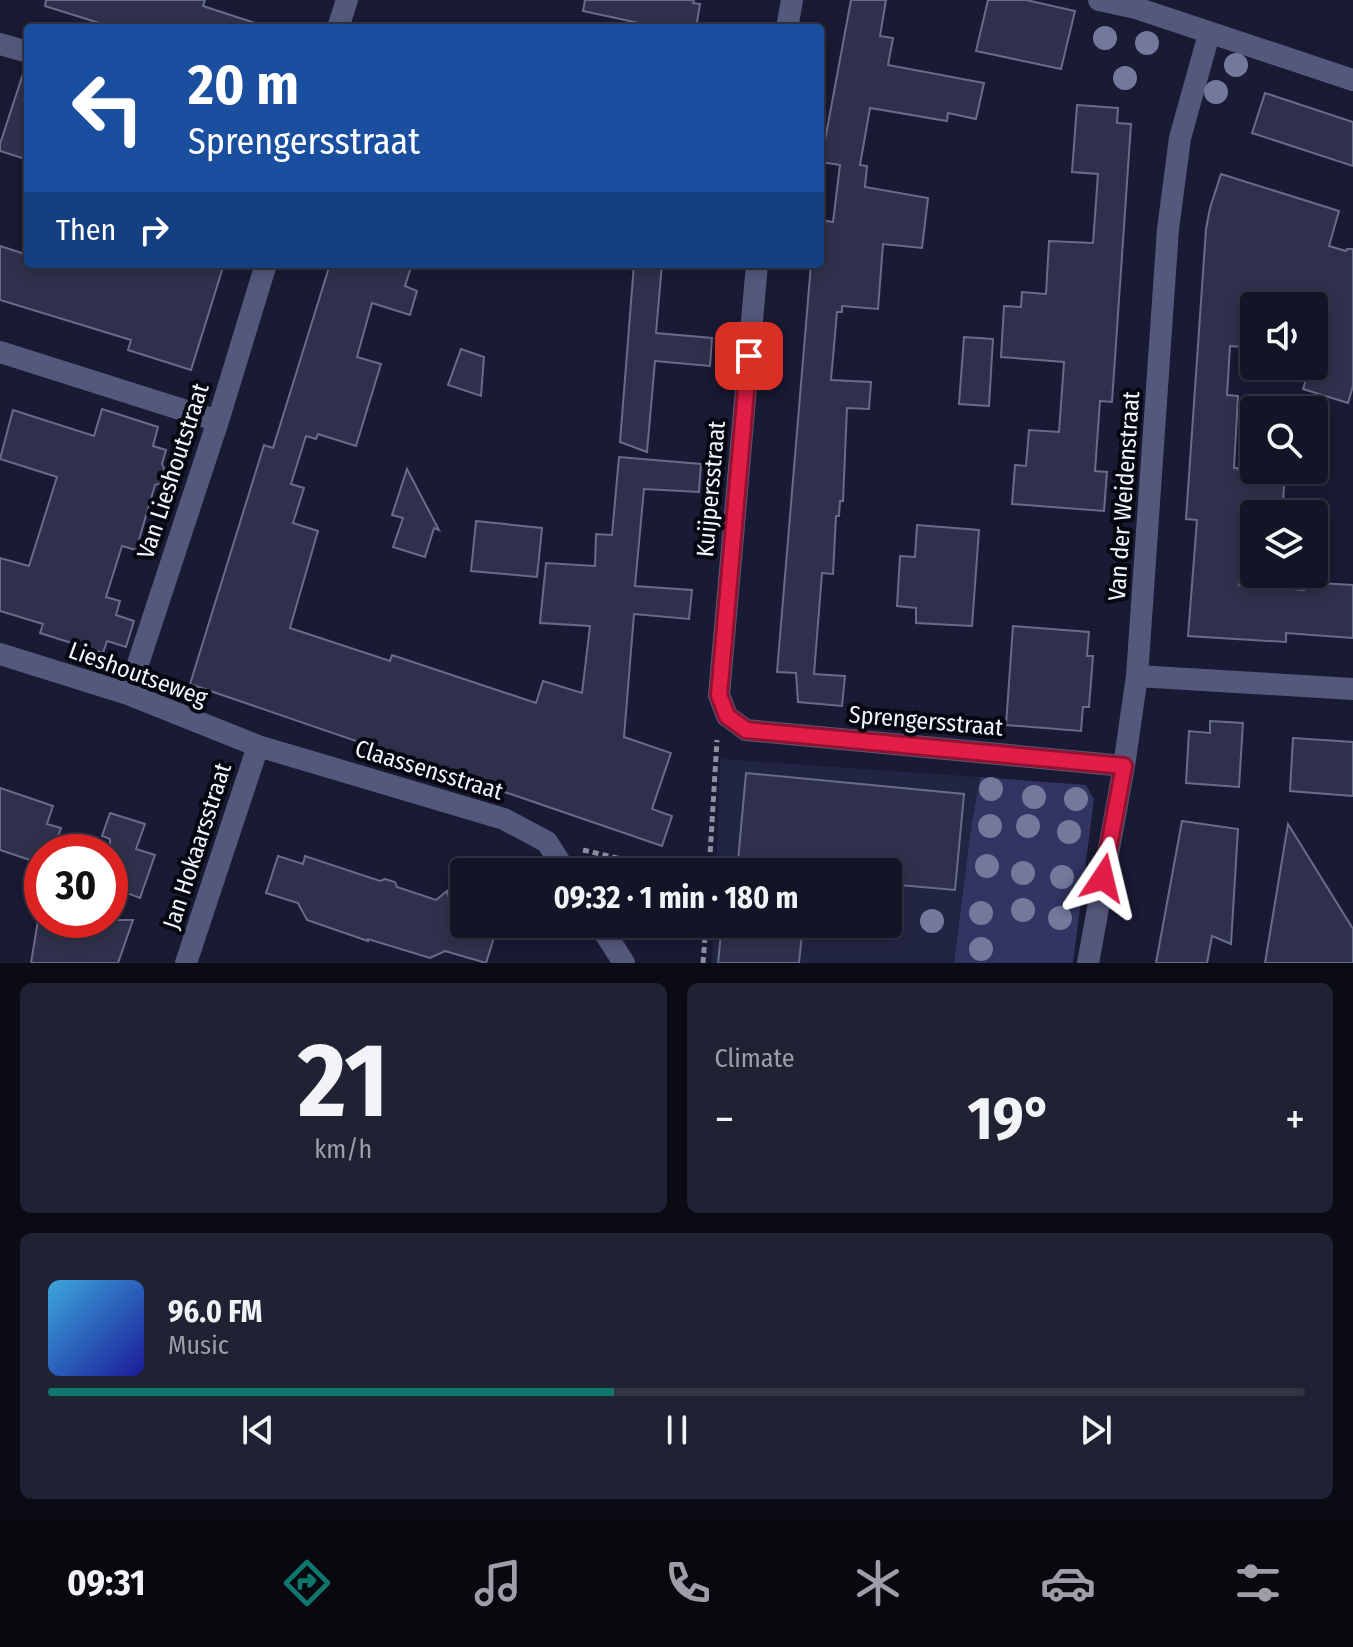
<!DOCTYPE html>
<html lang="en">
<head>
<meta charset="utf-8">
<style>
  :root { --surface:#131426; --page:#202132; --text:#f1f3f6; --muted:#9d9ea7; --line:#323343; --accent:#0f766e }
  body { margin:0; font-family:"Fira Sans Condensed",sans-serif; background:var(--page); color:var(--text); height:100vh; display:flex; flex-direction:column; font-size:30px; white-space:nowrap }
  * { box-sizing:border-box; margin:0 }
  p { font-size:26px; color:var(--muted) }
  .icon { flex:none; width:44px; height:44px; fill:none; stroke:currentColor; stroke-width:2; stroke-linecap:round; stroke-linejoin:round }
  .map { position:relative; height:963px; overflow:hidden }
  .details { display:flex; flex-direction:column; gap:20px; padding:20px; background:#0a0b15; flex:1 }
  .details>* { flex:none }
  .guide { position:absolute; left:24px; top:24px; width:800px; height:244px; border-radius:8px; box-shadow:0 4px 12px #0003,0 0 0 2px var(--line); background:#1a4fa0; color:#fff; overflow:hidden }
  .buttons { position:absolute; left:1240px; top:292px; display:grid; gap:16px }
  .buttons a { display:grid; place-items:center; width:88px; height:88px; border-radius:8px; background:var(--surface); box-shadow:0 4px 12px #0003,0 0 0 2px var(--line); font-size:40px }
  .speed { position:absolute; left:24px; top:834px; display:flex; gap:16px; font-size:40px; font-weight:700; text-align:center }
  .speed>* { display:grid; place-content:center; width:104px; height:104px; border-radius:50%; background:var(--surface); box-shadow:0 4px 12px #0003,0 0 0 2px var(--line); line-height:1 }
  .speed .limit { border:12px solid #d22; background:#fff; color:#111 }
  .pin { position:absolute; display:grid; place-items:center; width:68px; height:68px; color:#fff; margin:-34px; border-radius:16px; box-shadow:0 4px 12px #0006 }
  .me { position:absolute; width:88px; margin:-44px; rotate:10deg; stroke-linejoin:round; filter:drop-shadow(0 0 6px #0008) }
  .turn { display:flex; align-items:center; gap:28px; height:168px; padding:0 32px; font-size:36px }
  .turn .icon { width:104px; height:104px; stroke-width:2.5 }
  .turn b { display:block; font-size:56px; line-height:68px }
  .then { display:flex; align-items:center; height:76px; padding:0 32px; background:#0003; gap:16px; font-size:30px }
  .big { font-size:60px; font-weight:700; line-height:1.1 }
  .details .widget { flex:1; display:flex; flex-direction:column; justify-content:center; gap:12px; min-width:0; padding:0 28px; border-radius:12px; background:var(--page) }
  .details .dial { align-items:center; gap:0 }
  .dial b { font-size:104px; line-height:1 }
  .song { display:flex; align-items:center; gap:24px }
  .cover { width:96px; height:96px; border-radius:12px; background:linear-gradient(135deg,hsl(200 70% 55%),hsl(240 70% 35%)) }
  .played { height:8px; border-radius:4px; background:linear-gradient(90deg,var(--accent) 45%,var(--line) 45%) }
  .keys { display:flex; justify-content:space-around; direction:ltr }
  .heat { display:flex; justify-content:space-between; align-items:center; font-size:44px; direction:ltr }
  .details .tiles { flex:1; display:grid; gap:20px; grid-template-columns:1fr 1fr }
  .widget:last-child { grid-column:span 2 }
  .trip { position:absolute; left:450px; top:858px; width:452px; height:80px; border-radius:8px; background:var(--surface); box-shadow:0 4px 12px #0003,0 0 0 2px var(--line); font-weight:700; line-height:80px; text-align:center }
  .tab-bar { display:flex; height:128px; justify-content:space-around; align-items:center; background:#08080f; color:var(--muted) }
  .tab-bar .icon { width:56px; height:56px }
  .tab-bar .on { color:var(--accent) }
  .tab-bar b { font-size:36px; color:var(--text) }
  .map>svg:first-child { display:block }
</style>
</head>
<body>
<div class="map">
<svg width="1353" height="963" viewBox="0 0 1353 963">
  <rect width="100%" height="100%" fill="#191a33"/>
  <path fill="#222443" d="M720 759 980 777 971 828 954 963H712L713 924H888V872H716Z"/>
  <path fill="#323462" d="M980 777 1086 785 1094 799 1073 963H954L971 828Z"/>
  <path fill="#2f314c" stroke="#686c8b" stroke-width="2" d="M46 0H205L203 6 255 23 254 28H115L45 6Z
    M585 0H694L693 3 700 4 696 28H638L639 23 583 11Z
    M851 0H886L880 36 893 38 888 65 984 83 976 119 948 113 947 121 870 108 860 165 867 166 865 187 928 198 922 248 883 244 878 309 842 306V312H837L831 380 871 382 869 409 847 408 843 501H840L839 516H836L833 574 822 573 814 674 845 676 842 706 798 702 796 673 777 672 811 264H820V220L833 222 840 165 821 162Z
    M988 0H1026L1075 11 1061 69 976 51Z
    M23 74 28 75V160L0 151V144Z
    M1265 93 1353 122V166L1252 133Z
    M1077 105 1118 108 1117 123 1131 124 1112 402 1100 401 1095 471 1107 472 1104 511 1012 504 1015 465 1026 466 1029 430 1059 432 1064 362 1001 357 1004 306 1021 307 1022 292 1046 294 1049 241 1093 243 1098 174 1072 172Z
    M1221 174 1339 211 1329 246 1346 251 1347 249H1353V386L1348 403 1303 389 1310 366H1314V354L1329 306H1244L1241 347 1230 346 1227 395 1238 396 1234 468H1238V470H1285L1283 503 1277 502 1276 514H1254V526L1244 525 1239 585 1304 590V582L1353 585V638L1286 633V642L1188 636 1197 520 1186 519 1206 229 1210 208Z
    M0 246 28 255V264H224L191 370 128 350 131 340 0 300Z
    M330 264H412L405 286 417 291 410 315 372 303 357 357 381 364 356 446 318 434 316 439 306 436 291 484 304 488 293 523 318 531 290 628 390 661 392 655 536 703 543 681 582 693 590 626 540 623 546 563 595 566 596 534 612 535 619 457 701 464 699 492 644 489 635 586 692 590 689 619 634 614 624 737 671 753 652 809 672 816 662 846 190 684 264 445 273 448Z
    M634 264H662L656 333 712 338 710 366 655 361 647 452 620 442Z
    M964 337 993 339 989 406 959 404Z
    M461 349 484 357 481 396 448 385Z
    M102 409 158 427 153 446 166 450 162 464 165 471 162 483 155 485 136 550 122 546 106 597 120 601 116 615 134 621 126 647 107 641 103 653 40 633 43 624 0 611V558L29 566 57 477 0 459 13 410 94 436Z
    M407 469 439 530 434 528 425 557 393 547 403 518 392 515Z
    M476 521 542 528 537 577 471 571Z
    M917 525 979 530 972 626 916 623V608L897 606 900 556 915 557Z
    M1013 626 1089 632 1087 656H1093L1089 707H1083L1081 731 1006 725Z
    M1210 721 1243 723 1239 787 1186 783 1189 731 1210 733Z
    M1293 738 1353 742V796L1290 791Z
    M746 773 964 794 955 890 888 884V872H737Z
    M0 788 53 806 47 824 61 828 53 852H42V864L0 850Z
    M110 813 145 824 136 849 155 855 140 898 122 891 114 913 110 912V839L102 836Z
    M1182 821 1238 829 1231 944 1212 936 1207 963H1156Z
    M1288 824 1353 929V963H1265Z
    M278 856 303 864 305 856 380 881 385 879 395 882 397 887 436 900 447 891 451 905 464 909V924H477L496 931 486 963 445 951 430 958 368 939V941L307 920 298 903 266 893Z
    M38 920H133L118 963H31Z
    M722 924H803L799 963H718Z"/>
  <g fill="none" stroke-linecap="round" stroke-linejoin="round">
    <path stroke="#8d8e9f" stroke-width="5" stroke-dasharray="6 4" stroke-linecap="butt" d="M583 850 676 872
      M709 872 717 740
      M703 963 706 924"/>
    <path stroke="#54587b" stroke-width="22" d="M1099 0 1136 8 1353 80
      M338 28 347 0
      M787 28 792 0
      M0 44 28 52
      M757 264 719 695 727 716 746 730 1124 766
      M0 352 218 421
      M0 654 128 694 258 746 504 819 547 842 566 872
      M1137 676 1353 689
      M128 694 218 421 266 264
      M599 924 624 963
      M186 963 258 746
      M1088 963 1124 766 1137 676 1168 229 1180 138 1209 34"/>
  </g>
  <g fill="#74789b">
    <circle cx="1105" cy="38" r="12"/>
    <circle cx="1147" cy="43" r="12"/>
    <circle cx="1236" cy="65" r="12"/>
    <circle cx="1125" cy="78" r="12"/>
    <circle cx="1216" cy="92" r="12"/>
    <circle cx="991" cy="789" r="12"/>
    <circle cx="1034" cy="797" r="12"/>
    <circle cx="1076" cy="799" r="12"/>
    <circle cx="990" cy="826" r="12"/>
    <circle cx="1028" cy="826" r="12"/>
    <circle cx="1069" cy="832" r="12"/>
    <circle cx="987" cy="866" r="12"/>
    <circle cx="1023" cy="873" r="12"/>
    <circle cx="1062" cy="877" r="12"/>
    <circle cx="1023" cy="910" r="12"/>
    <circle cx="981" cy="913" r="12"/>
    <circle cx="1060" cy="918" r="12"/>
    <circle cx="932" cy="921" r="12"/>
    <circle cx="981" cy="949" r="12"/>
  </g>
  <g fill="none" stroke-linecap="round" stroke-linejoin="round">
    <g stroke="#92132f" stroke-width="20">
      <path id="route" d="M749 356 719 695 727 716 746 730 1124 766 1103 878"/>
    </g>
    <use href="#route" stroke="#e11d48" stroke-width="14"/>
  </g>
  <g text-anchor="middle" stroke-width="8" stroke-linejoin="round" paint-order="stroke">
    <g font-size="24" fill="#f2f4fe" stroke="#060711">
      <text transform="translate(173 471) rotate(-72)" y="8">Van Lieshoutstraat</text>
      <text transform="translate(711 489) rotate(-85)" y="8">Kuijpersstraat</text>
      <text transform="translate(1124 496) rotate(-86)" y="8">Van der Weidenstraat</text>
      <text transform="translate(138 674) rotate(20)" y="8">Lieshoutseweg</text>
      <text transform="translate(926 721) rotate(5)" y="8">Sprengersstraat</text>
      <text transform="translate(429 770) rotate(17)" y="8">Claassensstraat</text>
      <text transform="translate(197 846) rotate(-72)" y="8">Jan Hokaarsstraat</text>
    </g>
  </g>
</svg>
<div class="buttons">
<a><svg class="icon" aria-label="sound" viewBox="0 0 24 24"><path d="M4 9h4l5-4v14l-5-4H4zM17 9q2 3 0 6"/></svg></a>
<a><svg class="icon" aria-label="search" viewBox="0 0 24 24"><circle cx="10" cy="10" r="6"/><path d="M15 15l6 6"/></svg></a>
<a><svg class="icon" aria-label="layers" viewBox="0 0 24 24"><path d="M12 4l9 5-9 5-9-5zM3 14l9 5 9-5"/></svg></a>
</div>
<div class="speed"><div class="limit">30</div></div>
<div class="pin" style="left:749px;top:356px;background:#d93025"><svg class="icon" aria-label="arrive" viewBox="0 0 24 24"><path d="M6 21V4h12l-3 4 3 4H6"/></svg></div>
<svg class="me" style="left:1103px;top:878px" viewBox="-20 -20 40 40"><path d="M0-17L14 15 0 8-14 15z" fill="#e11d48" stroke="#fff" stroke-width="4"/></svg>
<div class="trip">09:32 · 1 min · 180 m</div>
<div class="guide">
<div class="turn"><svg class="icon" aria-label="left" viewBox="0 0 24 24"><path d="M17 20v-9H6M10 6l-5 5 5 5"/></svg><div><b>20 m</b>Sprengersstraat</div></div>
<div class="then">Then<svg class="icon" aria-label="right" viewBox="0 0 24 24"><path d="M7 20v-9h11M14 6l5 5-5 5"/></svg></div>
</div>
</div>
<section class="details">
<div class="tiles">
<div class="widget dial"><b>21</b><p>km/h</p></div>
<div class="widget"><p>Climate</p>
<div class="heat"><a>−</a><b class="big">19°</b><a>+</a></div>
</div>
<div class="widget">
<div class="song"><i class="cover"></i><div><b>96.0 FM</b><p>Music</p></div></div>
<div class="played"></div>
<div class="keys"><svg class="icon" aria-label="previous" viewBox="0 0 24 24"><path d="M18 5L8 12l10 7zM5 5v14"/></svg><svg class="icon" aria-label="pause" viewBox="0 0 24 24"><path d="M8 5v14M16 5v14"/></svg><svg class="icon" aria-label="next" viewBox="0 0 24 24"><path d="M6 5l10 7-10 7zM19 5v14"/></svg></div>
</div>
</div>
</section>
<nav class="tab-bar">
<b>09:31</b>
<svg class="icon on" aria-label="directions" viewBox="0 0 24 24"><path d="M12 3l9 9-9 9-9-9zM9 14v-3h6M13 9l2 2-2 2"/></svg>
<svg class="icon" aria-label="music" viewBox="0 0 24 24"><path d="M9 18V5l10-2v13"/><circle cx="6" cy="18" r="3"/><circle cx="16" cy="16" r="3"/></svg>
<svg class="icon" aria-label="phone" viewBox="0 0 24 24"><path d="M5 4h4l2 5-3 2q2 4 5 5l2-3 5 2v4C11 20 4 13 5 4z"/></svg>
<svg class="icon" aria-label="climate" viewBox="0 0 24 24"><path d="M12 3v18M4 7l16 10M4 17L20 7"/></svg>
<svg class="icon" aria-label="car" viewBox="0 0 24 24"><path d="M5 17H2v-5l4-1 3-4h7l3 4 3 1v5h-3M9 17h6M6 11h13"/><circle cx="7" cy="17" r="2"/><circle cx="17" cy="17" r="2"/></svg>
<svg class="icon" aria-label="filters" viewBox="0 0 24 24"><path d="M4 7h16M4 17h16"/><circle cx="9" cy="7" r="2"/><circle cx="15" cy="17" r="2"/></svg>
</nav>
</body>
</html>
